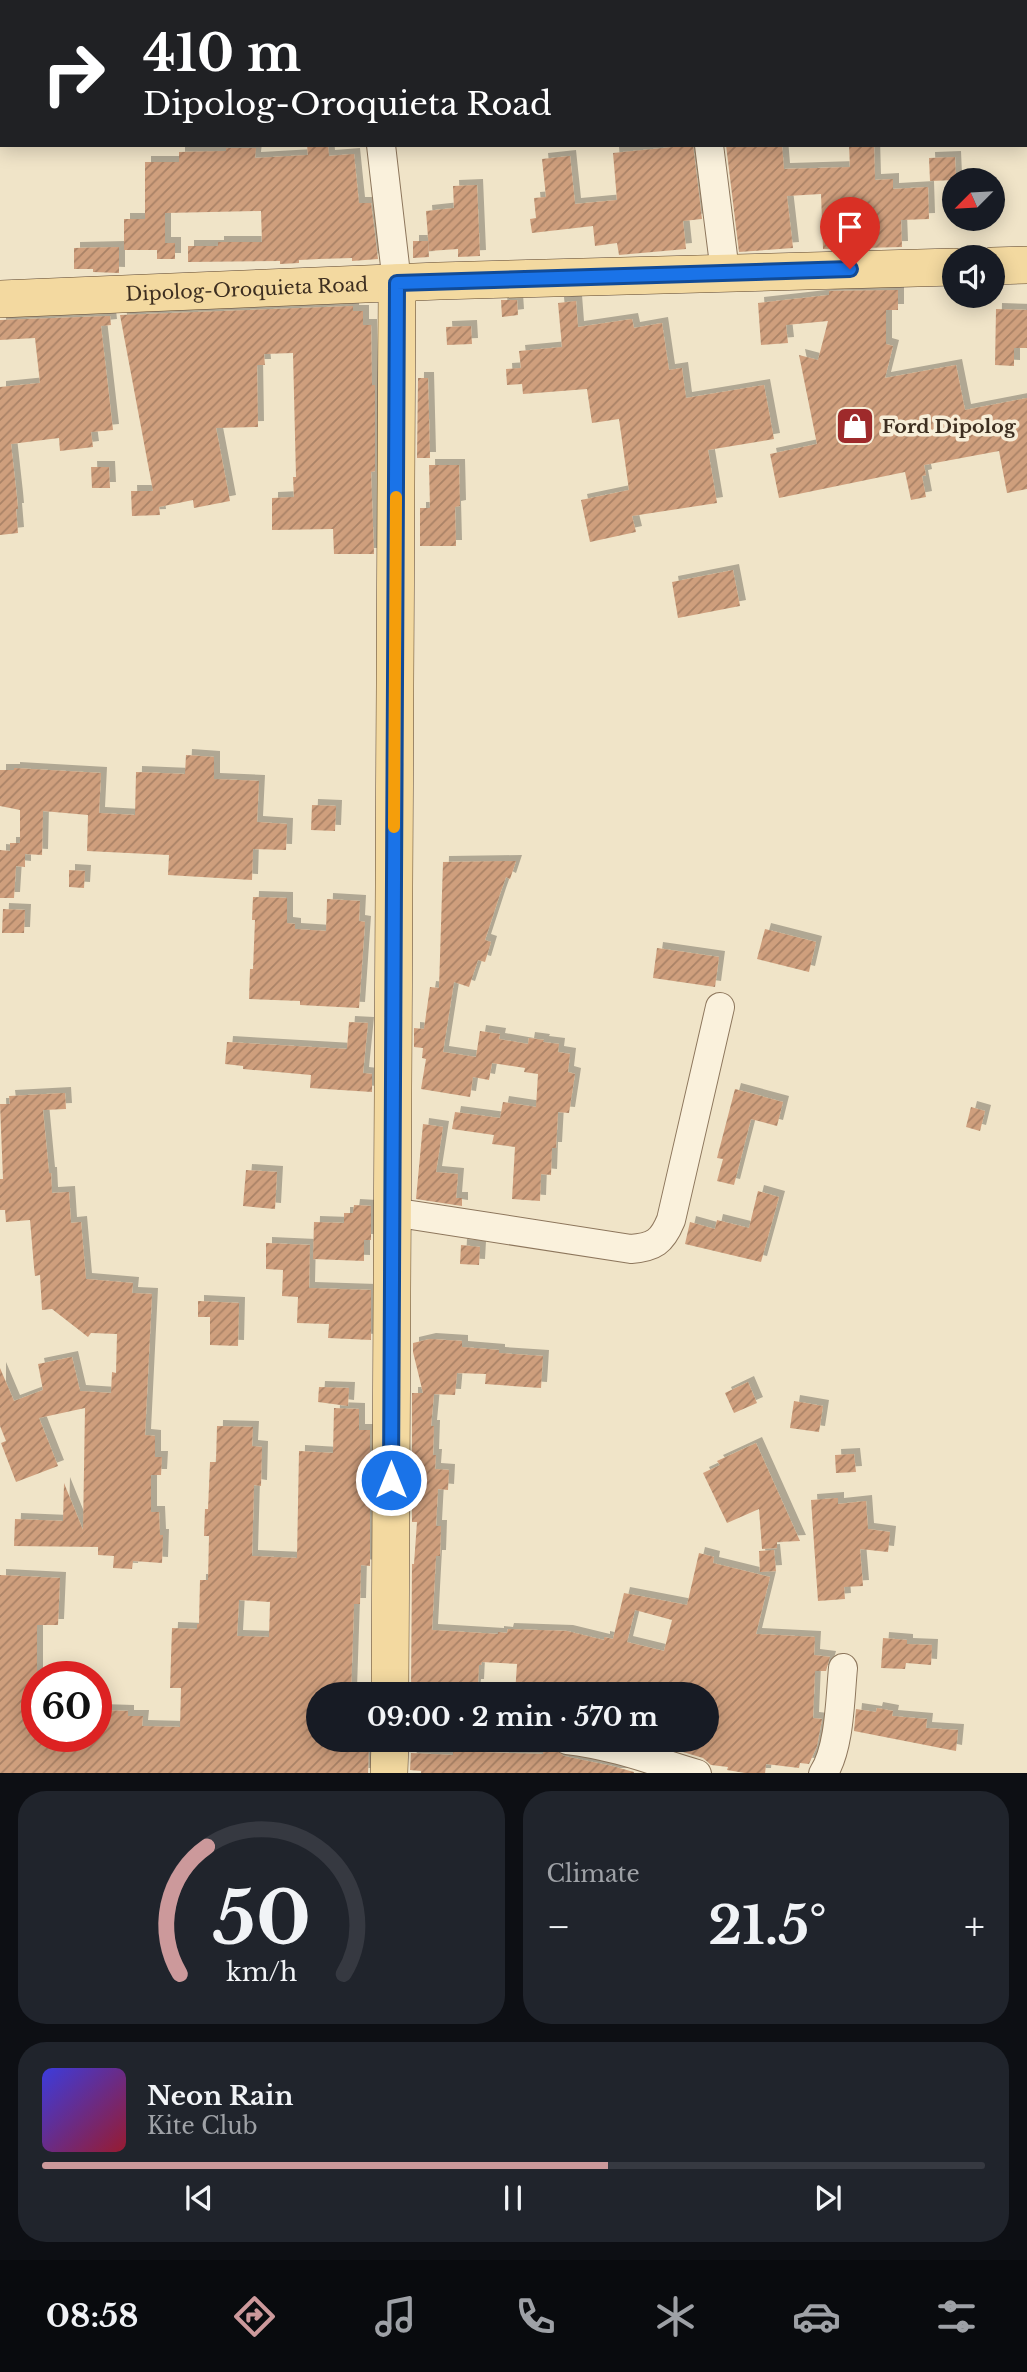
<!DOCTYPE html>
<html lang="en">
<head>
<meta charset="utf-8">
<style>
  :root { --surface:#171b24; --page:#20242c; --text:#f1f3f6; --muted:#9ea1a6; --line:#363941; --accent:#cc999b }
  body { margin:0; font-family:"Libre Baskerville",serif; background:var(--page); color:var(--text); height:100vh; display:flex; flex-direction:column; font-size:26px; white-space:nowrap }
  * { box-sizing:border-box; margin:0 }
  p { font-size:23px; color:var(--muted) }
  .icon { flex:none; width:38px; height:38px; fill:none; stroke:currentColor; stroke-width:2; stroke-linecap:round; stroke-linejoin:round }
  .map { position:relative; height:1773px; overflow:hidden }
  .drawer { display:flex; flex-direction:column; gap:18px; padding:18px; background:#0d0f14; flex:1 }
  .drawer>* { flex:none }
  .guide { position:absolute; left:0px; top:0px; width:1027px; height:147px; box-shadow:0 4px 18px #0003; background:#202124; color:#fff; overflow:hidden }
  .needle { width:46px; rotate:246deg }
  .controls { position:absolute; left:942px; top:168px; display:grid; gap:14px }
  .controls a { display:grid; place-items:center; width:63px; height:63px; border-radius:50%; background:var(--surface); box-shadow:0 4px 18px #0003; font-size:35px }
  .speed { position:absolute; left:21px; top:1661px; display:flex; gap:14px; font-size:35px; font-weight:700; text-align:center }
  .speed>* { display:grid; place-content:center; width:91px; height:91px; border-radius:50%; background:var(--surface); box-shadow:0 4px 18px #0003; line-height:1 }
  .speed .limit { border:10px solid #d22; background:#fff; color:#111 }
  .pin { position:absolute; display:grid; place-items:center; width:60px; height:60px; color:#fff; margin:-72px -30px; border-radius:50% 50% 50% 0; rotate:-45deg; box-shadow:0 0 7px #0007 }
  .pin .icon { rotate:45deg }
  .me { position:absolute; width:77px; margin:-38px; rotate:0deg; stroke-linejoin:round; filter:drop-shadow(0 0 5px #0008) }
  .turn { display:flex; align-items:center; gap:24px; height:147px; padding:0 28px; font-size:32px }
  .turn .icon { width:91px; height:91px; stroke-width:2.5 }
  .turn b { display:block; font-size:49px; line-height:60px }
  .big { font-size:52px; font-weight:700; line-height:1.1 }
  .drawer .card { flex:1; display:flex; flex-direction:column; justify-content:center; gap:10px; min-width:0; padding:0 24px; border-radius:28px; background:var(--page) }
  .drawer .dial { align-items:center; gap:0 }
  .dial svg { height:182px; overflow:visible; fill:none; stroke:var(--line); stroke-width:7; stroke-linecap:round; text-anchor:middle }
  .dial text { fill:var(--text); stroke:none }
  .song { display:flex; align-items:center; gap:21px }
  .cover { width:84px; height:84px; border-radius:10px; background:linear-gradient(135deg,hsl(240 70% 55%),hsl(350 70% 35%)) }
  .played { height:7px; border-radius:4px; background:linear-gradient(90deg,var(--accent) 60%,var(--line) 60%) }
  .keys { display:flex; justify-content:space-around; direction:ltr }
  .heat { display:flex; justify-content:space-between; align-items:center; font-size:38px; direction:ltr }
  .drawer .tiles { flex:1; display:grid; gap:18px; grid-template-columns:1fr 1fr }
  .card:last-child { grid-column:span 2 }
  .trip { position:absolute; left:306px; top:1682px; width:413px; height:70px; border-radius:35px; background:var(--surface); box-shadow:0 4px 18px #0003; font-weight:700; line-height:70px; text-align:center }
  .menu { display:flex; height:112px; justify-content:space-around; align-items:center; background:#090b0e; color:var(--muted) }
  .menu .icon { width:49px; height:49px }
  .menu .current { color:var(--accent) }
  .menu b { font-size:32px; color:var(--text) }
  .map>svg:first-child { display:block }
</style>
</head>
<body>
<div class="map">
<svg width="1027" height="1774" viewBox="0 0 1027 1774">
  <defs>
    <pattern id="building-hatch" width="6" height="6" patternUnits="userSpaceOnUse" patternTransform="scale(1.75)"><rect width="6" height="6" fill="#cf9f7d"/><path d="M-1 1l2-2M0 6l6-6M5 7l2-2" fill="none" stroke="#a98266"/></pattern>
    <filter id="shadow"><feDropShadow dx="6" dy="-6" stdDeviation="0" flood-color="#0004"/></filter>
  </defs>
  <rect width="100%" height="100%" fill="#f0e4c8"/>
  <path fill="url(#building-hatch)" fill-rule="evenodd" filter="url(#shadow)" d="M307 145H328L329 156 354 154 359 203H371L378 259 352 261V258L319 259 299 260V263L280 264V261L188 262V246H218V242H262L261 211 165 213V243H175V259H157V250H124V219H145V162H179V152L226 151V148H256L255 158 308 155Z
    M693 145 702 219 683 221 686 249 619 255 617 243 595 246 593 226 532 233 530 219 536 218 534 198 546 197 542 159 570 156 575 204 617 200 613 153Z
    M726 145H782L784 169 850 167 849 145H874L875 180 893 179V189L928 187 929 219 901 220 902 247 823 249 821 194 787 196 793 248 739 252Z
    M955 157 956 180 930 181 929 158Z
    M477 185 480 256 458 257V249L429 251 426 211 454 208 453 186Z
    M413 241H428L429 257 413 258Z
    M119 247V273L93 272V269H74V248Z
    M898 290V310H886V344L893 346 885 378 956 365 965 410 1027 398V489L1007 493 999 451 924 465 926 475 922 476 926 497 911 500 905 472 779 498 770 454 817 444 799 355 818 360 828 321 786 325 788 343 761 345 758 303 829 295V291Z
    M501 300H517L518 315 502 317Z
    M576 301 578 327 632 319 634 328 662 323 669 370 682 368 686 398 764 385 774 439 708 450 717 503 632 516 636 532 590 542 581 500 629 490 619 419 592 423 587 389 523 394 522 384 507 385 506 369 521 368 519 351 562 347 558 303Z
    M353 306V311H363V325H371L372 385H375V471L371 472 374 554H334L333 529 272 530V498L294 497 293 477H296L293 353 264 354 265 365H257L258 427 216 428 230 501 194 508 193 500 159 507 160 515 132 516 131 491H153L120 315Z
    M996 309 1027 310V348H1014V366L995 365Z
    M110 316 111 325 101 326 113 430 91 432 93 447 60 451 59 438 11 444 17 498 18 509H16L18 533 0 535V387L40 383 35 338 0 340V320Z
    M471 326 472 344 447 345 446 327Z
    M418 378H428L430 458H417Z
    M429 465H459L460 506 455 507 456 546H420V508H430Z
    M91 467H109L110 488H92Z
    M733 570 740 606 678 618 672 582Z
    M186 755 214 757V779L259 781 257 822 287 824 286 850 253 849 252 880 168 875 169 855 87 851 88 815 43 811 42 855 25 854V867L16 866 14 898H0V850L10 851V843H20V810L0 806V770H14V768L101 773 99 813 135 815 136 772 185 774Z
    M312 805 336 806 335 831 311 830Z
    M516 861 510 879 506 877 500 894 485 940 491 942 485 962 478 960 469 987 454 982 443 1052 476 1057 480 1031 500 1034 499 1039 528 1044 529 1038 544 1040 543 1042 559 1044 558 1052 570 1054 568 1072 575 1074 569 1113 558 1112 556 1148H552L551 1175 541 1174 540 1201 512 1199 515 1147 492 1144 494 1135 452 1129 455 1112 500 1118 503 1102 536 1107 538 1074 524 1072 525 1068 492 1063 489 1080 473 1077 470 1097 421 1089 426 1059 422 1058 423 1048 414 1047V1028L424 1029 430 987 439 988 443 862Z
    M69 870 85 871 84 888 69 887Z
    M253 897 287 898V923L295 924V929L326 931 327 899 360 901 359 921 365 922 359 1008 300 1005V1001L249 999 250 969H253L255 920H252Z
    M3 909 25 910 24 933H2Z
    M765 929 816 942 809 972 757 959Z
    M657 948 719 957 715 987 653 978Z
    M349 1022 368 1023 363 1073 372 1074V1092L310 1088 311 1075 243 1069V1066L225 1064 227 1042 347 1049Z
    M735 1089 783 1102 777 1126 751 1119 734 1185 717 1181 723 1159 717 1158Z
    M65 1093 66 1109 43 1110 49 1173H51L52 1193 69 1192 71 1223 81 1222 86 1279 133 1283 132 1293 152 1294 145 1435 155 1436V1457H162L161 1475H151V1512H159L160 1535H163L162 1563 133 1561 132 1569 113 1568 114 1556 98 1555V1547L14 1546 15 1519 63 1521 64 1483 83 1530 85 1408 39 1418 58 1466 16 1482 1 1443 6 1441 0 1426V1368L14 1401 43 1390 38 1364 72 1357 80 1391 111 1393 112 1372 116 1373 117 1334 91 1333 88 1337 52 1309 42 1310 40 1275 35 1276 34 1267 30 1220 6 1222 5 1210H0V1179H3L0 1104H10L9 1096Z
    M971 1107 985 1111 980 1131 966 1127Z
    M423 1124 443 1127 436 1172 458 1174 456 1198H462V1206L416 1199Z
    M246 1170 277 1172 275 1209 243 1206Z
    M758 1191 779 1197 761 1262 685 1244 690 1222 715 1229 717 1220 749 1228Z
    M354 1205 371 1206V1240H364V1261L313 1259 314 1222 344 1223V1213H353Z
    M266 1243 310 1245 309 1288 371 1290V1340L328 1338 329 1324 297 1323 298 1297 282 1296 283 1270 266 1269Z
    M461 1245 480 1247 479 1265 460 1264Z
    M198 1301 239 1303 238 1346 210 1345V1317H198Z
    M430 1339 462 1341V1347L499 1350V1353L543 1356 541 1388 485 1384 486 1374 457 1373 455 1395 434 1394 431 1426H434L433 1455H436L435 1469 449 1470 448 1490 438 1489 436 1526H441L440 1556H436L432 1630 498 1634V1632L507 1633 508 1629 567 1631 604 1640V1637L613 1639 624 1593 687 1605 699 1553 714 1557 713 1563 770 1577 756 1634 815 1637 814 1655 830 1657 826 1671H815L813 1718 822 1719 817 1746 809 1764 800 1763 799 1768 766 1764 765 1774H751L727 1770 728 1767 711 1765 703 1758 683 1752 684 1742 690 1743V1740H707V1694H515L517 1664 482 1662 481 1665H479L478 1685H475L474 1694H411L412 1564H414L417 1522H412V1393H423L413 1352V1343ZM635 1610 672 1620 664 1651 627 1642Z
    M748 1382 757 1403 734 1413 725 1393Z
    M319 1387 349 1388 348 1406 318 1402Z
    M794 1401 823 1406 819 1432 790 1428Z
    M334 1408 359 1409V1430H370V1566L361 1565 360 1604H354L351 1694H318L319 1743 358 1745V1740H369L368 1774H0V1575L60 1578 58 1625H37V1736H96V1710L128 1711V1716H143L142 1726 180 1727 181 1688H170L172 1628 197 1629V1624H199L200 1580H208L209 1536H204L205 1509H208L210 1462H216L217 1426 253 1427 252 1446 262 1447 261 1486 254 1485 252 1556 297 1558 299 1451 333 1453ZM239 1600 270 1602 269 1637 237 1636Z
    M756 1443 800 1541 777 1542V1548L762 1549 759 1509 727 1523 703 1473 720 1465 717 1461Z
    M854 1454 856 1472 836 1473 835 1455Z
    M838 1498V1504L866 1501 868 1529 890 1532 888 1552 860 1549 863 1586 844 1587 845 1599 818 1601 811 1500Z
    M774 1550 776 1571 760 1572 759 1551Z
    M883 1638 907 1640V1644L932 1645 931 1665 906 1663 905 1669 881 1668Z
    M877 1708 893 1711 892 1716 927 1719 926 1728 958 1730 956 1751 854 1731 856 1709 876 1712Z
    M544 1746 553 1748 564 1756 612 1766 634 1772V1774H421V1771L410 1770 411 1753 453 1755V1748L480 1749V1752L543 1754Z"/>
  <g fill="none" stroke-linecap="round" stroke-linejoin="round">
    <g stroke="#8d765c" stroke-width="30">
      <path id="minor" d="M364 0V2
        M690 0V2
        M381 145 397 283
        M709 145 725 272
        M392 1212 631 1249C654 1247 662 1242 671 1220L720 1007
        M567 1740C612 1745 654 1761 697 1774
        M823 1774C840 1748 840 1698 843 1668"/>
    </g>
    <g stroke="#5b4430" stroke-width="38">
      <g id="major">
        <path d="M992 266 1027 265"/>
        <path id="s1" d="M0 299 439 281 954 267"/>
        <path d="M390 1694 397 283"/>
        <path d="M389 1774 390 1740"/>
      </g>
    </g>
    <use href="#minor" stroke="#faf1dc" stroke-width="28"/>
    <use href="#major" stroke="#f3d9a0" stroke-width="37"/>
  </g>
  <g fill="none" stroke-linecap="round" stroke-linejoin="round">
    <g stroke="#114b97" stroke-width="18">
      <path id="route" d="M391 1480 397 283 850 269"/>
    </g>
    <use href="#route" stroke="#1a73e8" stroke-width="12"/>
    <path stroke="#f59e0b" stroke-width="12" d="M394 827 396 497"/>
  </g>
  <defs>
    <g id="shop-square" transform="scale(2.0125)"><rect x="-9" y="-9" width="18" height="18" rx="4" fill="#9e2a2b" stroke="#f7eed8"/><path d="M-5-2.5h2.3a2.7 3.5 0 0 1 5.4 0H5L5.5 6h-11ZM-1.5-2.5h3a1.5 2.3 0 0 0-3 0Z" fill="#fff"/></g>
  </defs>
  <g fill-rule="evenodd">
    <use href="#shop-square" x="855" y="426"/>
  </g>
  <g text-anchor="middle" stroke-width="7" stroke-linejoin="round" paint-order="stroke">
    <g font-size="19" fill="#3d2e20" stroke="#f7eed8">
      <text dy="7" stroke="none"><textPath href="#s1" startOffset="247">Dipolog-Oroquieta Road</textPath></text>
    </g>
    <g font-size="19" font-weight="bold" fill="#3d2e20" stroke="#f7eed8" text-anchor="start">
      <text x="882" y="433">Ford Dipolog</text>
    </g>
  </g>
</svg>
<div class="controls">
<a><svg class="needle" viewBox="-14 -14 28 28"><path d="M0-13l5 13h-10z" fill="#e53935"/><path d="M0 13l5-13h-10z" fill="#9ea1a6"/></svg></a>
<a><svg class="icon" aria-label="sound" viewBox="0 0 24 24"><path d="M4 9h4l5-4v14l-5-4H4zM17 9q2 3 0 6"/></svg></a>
</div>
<div class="speed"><div class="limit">60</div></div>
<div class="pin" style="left:850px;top:269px;background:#d93025"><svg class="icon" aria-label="arrive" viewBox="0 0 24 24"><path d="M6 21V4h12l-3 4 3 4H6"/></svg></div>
<svg class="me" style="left:391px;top:1480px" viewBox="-20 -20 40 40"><circle r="17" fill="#1a73e8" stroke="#fff" stroke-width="3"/><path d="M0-11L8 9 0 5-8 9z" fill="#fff"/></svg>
<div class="trip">09:00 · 2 min · 570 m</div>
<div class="guide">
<div class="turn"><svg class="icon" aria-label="right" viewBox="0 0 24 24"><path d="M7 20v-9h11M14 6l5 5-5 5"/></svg><div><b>410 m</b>Dipolog-Oroquieta Road</div></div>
</div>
</div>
<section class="drawer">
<div class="tiles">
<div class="card dial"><svg viewBox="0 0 100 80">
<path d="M14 69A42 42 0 1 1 86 69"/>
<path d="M14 69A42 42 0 0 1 26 13" stroke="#cc999b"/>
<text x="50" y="56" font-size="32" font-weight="700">50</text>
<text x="50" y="72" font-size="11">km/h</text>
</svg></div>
<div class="card"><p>Climate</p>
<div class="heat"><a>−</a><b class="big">21.5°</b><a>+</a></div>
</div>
<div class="card">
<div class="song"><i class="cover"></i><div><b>Neon Rain</b><p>Kite Club</p></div></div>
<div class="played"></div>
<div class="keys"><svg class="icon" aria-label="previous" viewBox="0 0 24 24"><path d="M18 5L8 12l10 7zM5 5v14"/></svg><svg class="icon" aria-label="pause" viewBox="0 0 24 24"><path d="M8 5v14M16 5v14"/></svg><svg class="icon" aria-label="next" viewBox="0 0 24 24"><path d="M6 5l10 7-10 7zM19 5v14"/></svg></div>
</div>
</div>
</section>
<nav class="menu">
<b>08:58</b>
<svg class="icon current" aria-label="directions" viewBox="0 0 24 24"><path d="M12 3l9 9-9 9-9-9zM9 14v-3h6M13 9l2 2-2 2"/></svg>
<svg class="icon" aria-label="music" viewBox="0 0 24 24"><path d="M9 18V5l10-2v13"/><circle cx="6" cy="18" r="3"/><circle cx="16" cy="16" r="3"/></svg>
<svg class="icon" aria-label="phone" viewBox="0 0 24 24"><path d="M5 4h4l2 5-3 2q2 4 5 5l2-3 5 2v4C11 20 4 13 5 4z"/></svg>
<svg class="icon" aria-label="climate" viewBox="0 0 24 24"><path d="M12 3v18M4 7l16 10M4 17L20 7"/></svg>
<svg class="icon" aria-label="car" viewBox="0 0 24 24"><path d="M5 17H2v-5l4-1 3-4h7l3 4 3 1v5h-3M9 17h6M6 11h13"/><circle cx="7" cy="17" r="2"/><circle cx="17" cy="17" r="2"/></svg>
<svg class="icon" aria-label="filters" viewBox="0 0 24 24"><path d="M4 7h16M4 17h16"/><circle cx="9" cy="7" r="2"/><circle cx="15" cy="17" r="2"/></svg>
</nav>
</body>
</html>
